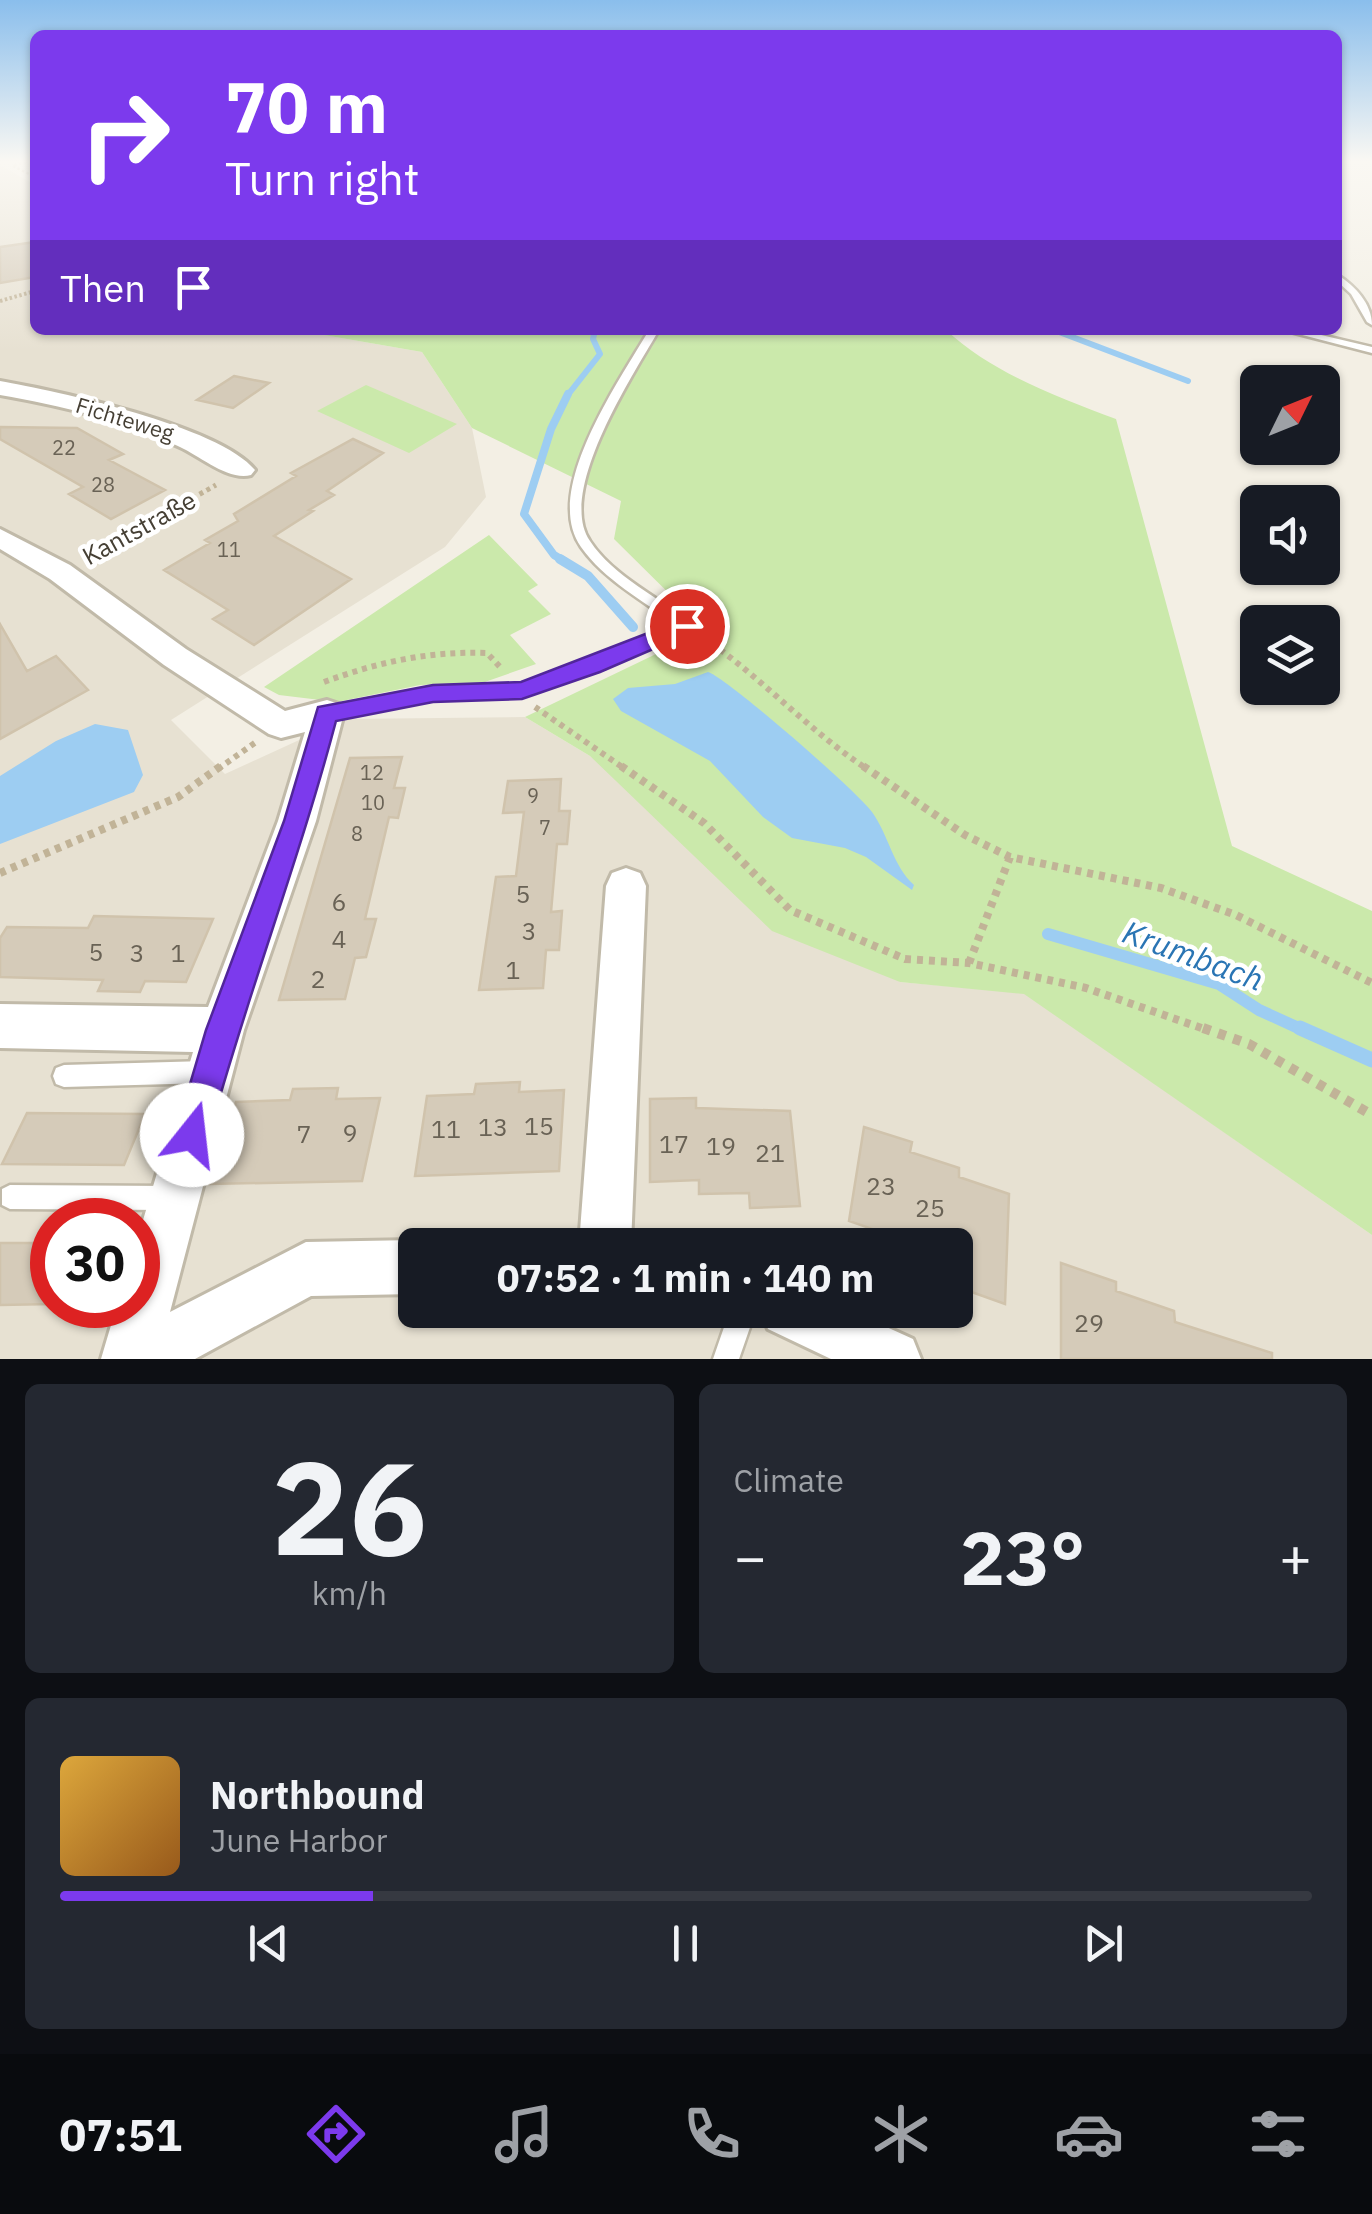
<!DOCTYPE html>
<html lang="en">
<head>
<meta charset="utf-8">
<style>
  :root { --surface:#171b24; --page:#242831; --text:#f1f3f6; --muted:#9ea1a6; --line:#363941; --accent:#7c3aed }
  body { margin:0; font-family:"IBM Plex Sans",sans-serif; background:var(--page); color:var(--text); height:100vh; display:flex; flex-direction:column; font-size:38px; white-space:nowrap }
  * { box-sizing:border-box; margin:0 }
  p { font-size:32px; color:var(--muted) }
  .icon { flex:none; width:55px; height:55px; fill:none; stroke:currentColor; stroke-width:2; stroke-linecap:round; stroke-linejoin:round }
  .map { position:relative; height:1359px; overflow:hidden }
  .side { display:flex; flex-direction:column; gap:25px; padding:25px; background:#0d0f14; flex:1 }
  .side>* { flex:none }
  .guide { position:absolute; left:30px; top:30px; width:1312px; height:305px; border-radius:15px; box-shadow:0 2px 8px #0004; background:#7c3aed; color:#fff; overflow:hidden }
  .needle { width:65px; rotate:47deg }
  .fabs { position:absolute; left:1240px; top:365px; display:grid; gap:20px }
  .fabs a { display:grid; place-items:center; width:100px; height:100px; border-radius:15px; background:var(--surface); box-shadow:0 2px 8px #0004; font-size:50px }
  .speed { position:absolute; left:30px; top:1198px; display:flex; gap:20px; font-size:50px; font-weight:700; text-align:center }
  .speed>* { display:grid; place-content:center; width:130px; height:130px; border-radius:50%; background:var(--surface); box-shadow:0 2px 8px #0004; line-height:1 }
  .speed .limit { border:15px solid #d22; background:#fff; color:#111 }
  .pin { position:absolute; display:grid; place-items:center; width:85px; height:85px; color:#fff; margin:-42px; border:5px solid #fff; border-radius:50%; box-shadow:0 2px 10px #0007 }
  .me { position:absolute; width:110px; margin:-55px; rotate:16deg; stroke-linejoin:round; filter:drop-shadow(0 0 8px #0008) }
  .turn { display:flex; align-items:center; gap:35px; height:210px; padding:0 30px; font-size:45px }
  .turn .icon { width:130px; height:130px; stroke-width:2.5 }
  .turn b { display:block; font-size:70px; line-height:85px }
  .then { display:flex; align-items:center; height:95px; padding:0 30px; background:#0003; gap:20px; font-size:38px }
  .big { font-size:75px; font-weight:700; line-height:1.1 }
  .side .card { flex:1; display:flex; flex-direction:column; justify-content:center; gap:15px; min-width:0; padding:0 35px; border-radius:15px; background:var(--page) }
  .side .dial { align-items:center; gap:0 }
  .dial b { font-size:130px; line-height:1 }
  .song { display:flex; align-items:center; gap:30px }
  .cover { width:120px; height:120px; border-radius:15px; background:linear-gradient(135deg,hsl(40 70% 55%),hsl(30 70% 35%)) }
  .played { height:10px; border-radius:5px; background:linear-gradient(90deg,var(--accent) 25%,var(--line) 25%) }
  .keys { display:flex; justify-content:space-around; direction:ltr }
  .heat { display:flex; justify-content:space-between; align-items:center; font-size:55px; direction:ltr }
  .side .tiles { flex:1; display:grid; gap:25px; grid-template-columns:1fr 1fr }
  .card:last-child { grid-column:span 2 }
  .trip { position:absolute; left:398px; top:1228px; width:575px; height:100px; border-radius:15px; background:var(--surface); box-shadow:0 2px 8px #0004; font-weight:700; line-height:100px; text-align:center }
  .menu { display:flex; height:160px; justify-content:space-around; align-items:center; background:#090b0e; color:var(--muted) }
  .menu .icon { width:70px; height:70px }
  .menu .active { color:var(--accent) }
  .menu b { font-size:45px; color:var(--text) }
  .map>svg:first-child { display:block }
</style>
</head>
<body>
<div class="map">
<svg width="1372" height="1359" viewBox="0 0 1372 1359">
  <rect width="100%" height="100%" fill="#f3efe4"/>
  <path fill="#e7e1d2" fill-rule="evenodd" d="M0 165 35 185V330H295L422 352 472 428 486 497 445 547 171 720 225 774 345 719 525 717 590 756 900 982 1024 993 1372 1235V1359H0ZM52 1220H138V1305H52ZM415 1245H955V1310H415Z"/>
  <path fill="#cbe9ab" d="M295 330H946C992 373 1058 397 1116 419L1232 846 1372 911V1235L1024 994 900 982 772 931 590 756 525 717 706 630 614 539 621 501 472 428 422 352Z
    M366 385 457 424 409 453 317 411Z
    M489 535 538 585 528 591 551 614 510 635 536 664 482 683 420 685 337 702 279 695 264 687Z"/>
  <path fill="#9dcdf2" d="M708 672C726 677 859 793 872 812 889 836 893 866 914 885L912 890 866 857 845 848 792 838 763 817 710 761 621 711 613 699 628 688 675 684Z
    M95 724 128 730 143 775 134 792 0 844V776L56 741Z"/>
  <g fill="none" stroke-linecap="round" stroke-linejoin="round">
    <path stroke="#9dcdf2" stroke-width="6" d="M1054 330 1188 381
      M567 396 600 354 593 339 595 330"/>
    <path stroke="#9dcdf2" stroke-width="8" d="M564 561 554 555 524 514 551 429 568 394"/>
    <path stroke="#9dcdf2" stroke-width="10" d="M560 559 588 576 633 627"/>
    <path stroke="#9dcdf2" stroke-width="12" d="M1048 934 1219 984 1259 1010 1305 1031"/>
    <path stroke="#9dcdf2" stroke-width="15" d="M1300 1028 1372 1060"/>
  </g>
  <path fill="#d5cbb9" stroke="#d0c3ac" stroke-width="2.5" d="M35 242V277L0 283V247Z
    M234 376 269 383 233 408 197 400Z
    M0 427 77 428 123 454 109 460 165 490 111 519 69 494 83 487 0 439Z
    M353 439 383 453 327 491 334 495 309 510 313 511 274 536 351 579 254 645 213 619 228 610 164 570 210 543 205 540 238 521 234 514 296 476 291 473Z
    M0 624 27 671 56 656 88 690 0 739Z
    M402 757 394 788H405L398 818 389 817 365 919H376L366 957 355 958 345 999 279 1000 350 758Z
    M561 779 559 811H570L567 844H557L551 912 562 911 559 950H546L543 988 479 990 496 877 516 876 524 812 503 813 508 781Z
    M94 916 176 918 213 919 186 982 145 981 140 992 98 991 103 980 0 977V938L7 927 88 928Z
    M520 1082 519 1092 564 1090 559 1171 415 1176 427 1096 474 1094 476 1084Z
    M338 1088 336 1099 380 1098 362 1181 210 1184 236 1102 290 1100 293 1089Z
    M696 1098V1108L790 1111 800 1206 750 1208 749 1193 699 1194V1180L650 1182V1099Z
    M27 1113 145 1114 124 1165 2 1164Z
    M864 1127 912 1142 910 1152 959 1168V1177L1009 1194 1005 1304 955 1286V1245H900L901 1239 849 1221Z
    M0 1243H52V1304L0 1305Z
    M1061 1263 1116 1282V1291L1174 1311 1175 1322 1272 1353V1359H1061Z"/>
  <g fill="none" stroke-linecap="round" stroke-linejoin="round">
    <g stroke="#c1baa9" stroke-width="5">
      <path id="service" d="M1338 275C1355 286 1372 304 1372 325L1367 322 1351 294 1338 282Z
        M649 330H659C633 375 556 492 590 541 613 576 659 598 692 623L694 626 692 629 598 671 522 696 433 699 327 719 322 717 319 713 322 709 327 707 433 687 522 684 588 663 676 625C644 601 604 580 581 547 541 491 620 380 649 330Z
        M1283 330H1300L1372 347V353Z
        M206 1061 214 1064 217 1072 214 1080 206 1083 64 1087 56 1084 53 1076 56 1068 64 1065Z
        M10 1185 170 1186 178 1190 182 1198 178 1206 170 1210 10 1209 2 1205V1189Z
        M730 1310H756L739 1359H713Z"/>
    </g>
    <g stroke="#c1baa9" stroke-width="6">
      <path id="minor" d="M0 381C57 391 219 426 255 470L251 475C228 481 200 456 180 447 123 420 62 406 0 395Z
        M0 529 70 565 186 649 285 711 327 700 339 704 344 713 316 821 244 1030 170 1312 306 1242 415 1240 426 1245H415V1294L311 1296 195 1359H101L117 1305H138V1237L193 1052 0 1048V1004L208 1007 278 821 305 732 281 738 269 734 164 665 50 579 0 549Z
        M626 868 640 873 646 886 631 1245H579L606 886 612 873Z
        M760 1310H849L913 1339 921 1359H831L768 1329Z"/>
    </g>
    <path stroke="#c1b397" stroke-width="2.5" stroke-dasharray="2.5 2.5" stroke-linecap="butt" d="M14 165 35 161
      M13 166 35 177"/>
    <path stroke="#c1b397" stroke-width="4" stroke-dasharray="2.5 2.5" stroke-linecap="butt" d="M0 301 35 291"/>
    <path stroke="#c1b397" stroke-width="5" stroke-dasharray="4 4" stroke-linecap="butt" d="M88 557 216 485"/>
    <path stroke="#c1b397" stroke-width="6" stroke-dasharray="5 5" stroke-linecap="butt" d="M704 638C762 678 808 730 867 769
      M324 682C378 662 429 651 487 653L501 668
      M535 707 625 769
      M218 769 256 742"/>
    <path stroke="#c1b397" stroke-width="8" stroke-dasharray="6 6" stroke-linecap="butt" d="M621 766 704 823 790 910 905 959 969 963 1086 988 1210 1031
      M863 766 965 835 1010 857 1161 888 1236 915 1372 983
      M0 873 178 797 221 766
      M969 963 1010 857"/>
    <path stroke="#c1b397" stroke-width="10" stroke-dasharray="8 8" stroke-linecap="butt" d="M1203 1028 1249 1044 1372 1115"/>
    <use href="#service" fill="#fff" fill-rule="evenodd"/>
    <use href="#minor" fill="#fff" fill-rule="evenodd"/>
  </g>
  <linearGradient id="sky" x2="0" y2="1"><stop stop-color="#8abeec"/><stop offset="0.46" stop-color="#faf8f3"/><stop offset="1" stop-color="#faf8f3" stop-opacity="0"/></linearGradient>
  <rect width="1372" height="351" fill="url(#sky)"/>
  <path fill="#7c3aed" stroke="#51269a" stroke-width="2.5" d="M687 618 698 626 695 631 600 672 522 699 433 702 336 721C299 861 247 995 209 1135L204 1147 192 1152 180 1147 175 1135 206 1030 284 821 318 707 433 685 521 682Z"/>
  <g text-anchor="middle" stroke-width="9" stroke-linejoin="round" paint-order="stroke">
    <g font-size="20" fill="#696255">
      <text x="64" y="455">22</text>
      <text x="103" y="492">28</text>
      <text x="229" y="557">11</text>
      <text x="372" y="780">12</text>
      <text x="533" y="803">9</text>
      <text x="373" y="810">10</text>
      <text x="545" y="835">7</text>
      <text x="357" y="841">8</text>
    </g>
    <g font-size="22" fill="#453f34" stroke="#fff">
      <text transform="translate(125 419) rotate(17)" y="8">Fichteweg</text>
    </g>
    <g font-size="25" fill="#453f34" stroke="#fff">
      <text transform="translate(139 528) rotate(-29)" y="9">Kantstraße</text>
    </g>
    <g font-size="25" fill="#696255">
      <text x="523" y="903">5</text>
      <text x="339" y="911">6</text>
      <text x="529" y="940">3</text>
      <text x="339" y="948">4</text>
      <text x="96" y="961">5</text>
      <text x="137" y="962">3</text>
      <text x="178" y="962">1</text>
      <text x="513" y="979">1</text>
      <text x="318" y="988">2</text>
      <text x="539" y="1135">15</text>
      <text x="493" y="1136">13</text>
      <text x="446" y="1138">11</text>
      <text x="350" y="1142">9</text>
      <text x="304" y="1143">7</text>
      <text x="674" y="1153">17</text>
      <text x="721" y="1155">19</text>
      <text x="770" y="1162">21</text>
      <text x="881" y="1195">23</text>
      <text x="930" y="1217">25</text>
      <text x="1089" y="1332">29</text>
    </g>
    <g font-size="32" font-style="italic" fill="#2a75b4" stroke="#fff">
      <text transform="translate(1193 956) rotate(20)" y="11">Krumbach</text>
    </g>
  </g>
</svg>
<div class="fabs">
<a><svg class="needle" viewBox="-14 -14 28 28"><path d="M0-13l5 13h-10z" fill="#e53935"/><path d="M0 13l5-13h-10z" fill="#9ea1a6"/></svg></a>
<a><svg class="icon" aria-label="sound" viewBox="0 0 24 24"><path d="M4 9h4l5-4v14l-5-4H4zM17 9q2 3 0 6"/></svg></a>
<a><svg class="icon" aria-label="layers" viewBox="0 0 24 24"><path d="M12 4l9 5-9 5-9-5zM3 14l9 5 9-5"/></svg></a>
</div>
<div class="speed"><div class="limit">30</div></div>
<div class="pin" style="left:687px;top:626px;background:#d93025"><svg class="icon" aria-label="arrive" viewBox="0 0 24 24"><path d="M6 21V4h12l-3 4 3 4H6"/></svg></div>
<svg class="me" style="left:192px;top:1135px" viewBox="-20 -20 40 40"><circle r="19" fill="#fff"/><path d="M0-13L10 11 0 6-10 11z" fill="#7c3aed"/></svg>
<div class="trip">07:52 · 1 min · 140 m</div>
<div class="guide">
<div class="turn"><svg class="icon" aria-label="right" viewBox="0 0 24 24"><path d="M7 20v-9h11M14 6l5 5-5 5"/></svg><div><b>70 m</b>Turn right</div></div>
<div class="then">Then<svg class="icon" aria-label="arrive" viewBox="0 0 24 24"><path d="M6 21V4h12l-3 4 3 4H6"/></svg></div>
</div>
</div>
<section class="side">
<div class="tiles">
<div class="card dial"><b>26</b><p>km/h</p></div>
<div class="card"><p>Climate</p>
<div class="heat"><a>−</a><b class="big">23°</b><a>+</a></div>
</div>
<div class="card">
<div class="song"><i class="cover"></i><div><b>Northbound</b><p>June Harbor</p></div></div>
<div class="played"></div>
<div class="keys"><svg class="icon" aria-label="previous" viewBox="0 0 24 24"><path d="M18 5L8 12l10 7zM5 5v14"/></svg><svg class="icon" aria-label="pause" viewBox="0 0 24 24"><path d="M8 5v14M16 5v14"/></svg><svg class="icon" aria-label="next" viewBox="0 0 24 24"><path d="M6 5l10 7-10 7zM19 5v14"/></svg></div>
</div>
</div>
</section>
<nav class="menu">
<b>07:51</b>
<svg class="icon active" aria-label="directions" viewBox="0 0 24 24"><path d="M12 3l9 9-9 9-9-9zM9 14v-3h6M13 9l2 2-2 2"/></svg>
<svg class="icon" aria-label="music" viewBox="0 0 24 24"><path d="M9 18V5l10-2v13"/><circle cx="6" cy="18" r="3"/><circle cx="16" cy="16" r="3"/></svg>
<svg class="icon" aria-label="phone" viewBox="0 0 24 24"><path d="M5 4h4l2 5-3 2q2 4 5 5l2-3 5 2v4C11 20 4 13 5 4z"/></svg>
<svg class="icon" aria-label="climate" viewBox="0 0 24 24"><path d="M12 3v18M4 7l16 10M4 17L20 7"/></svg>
<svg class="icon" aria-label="car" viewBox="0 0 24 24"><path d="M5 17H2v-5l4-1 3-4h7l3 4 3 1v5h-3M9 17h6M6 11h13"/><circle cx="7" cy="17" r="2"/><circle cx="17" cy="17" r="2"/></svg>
<svg class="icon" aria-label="filters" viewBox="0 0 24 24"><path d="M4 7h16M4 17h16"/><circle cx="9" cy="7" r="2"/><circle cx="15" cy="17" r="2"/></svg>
</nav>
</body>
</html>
